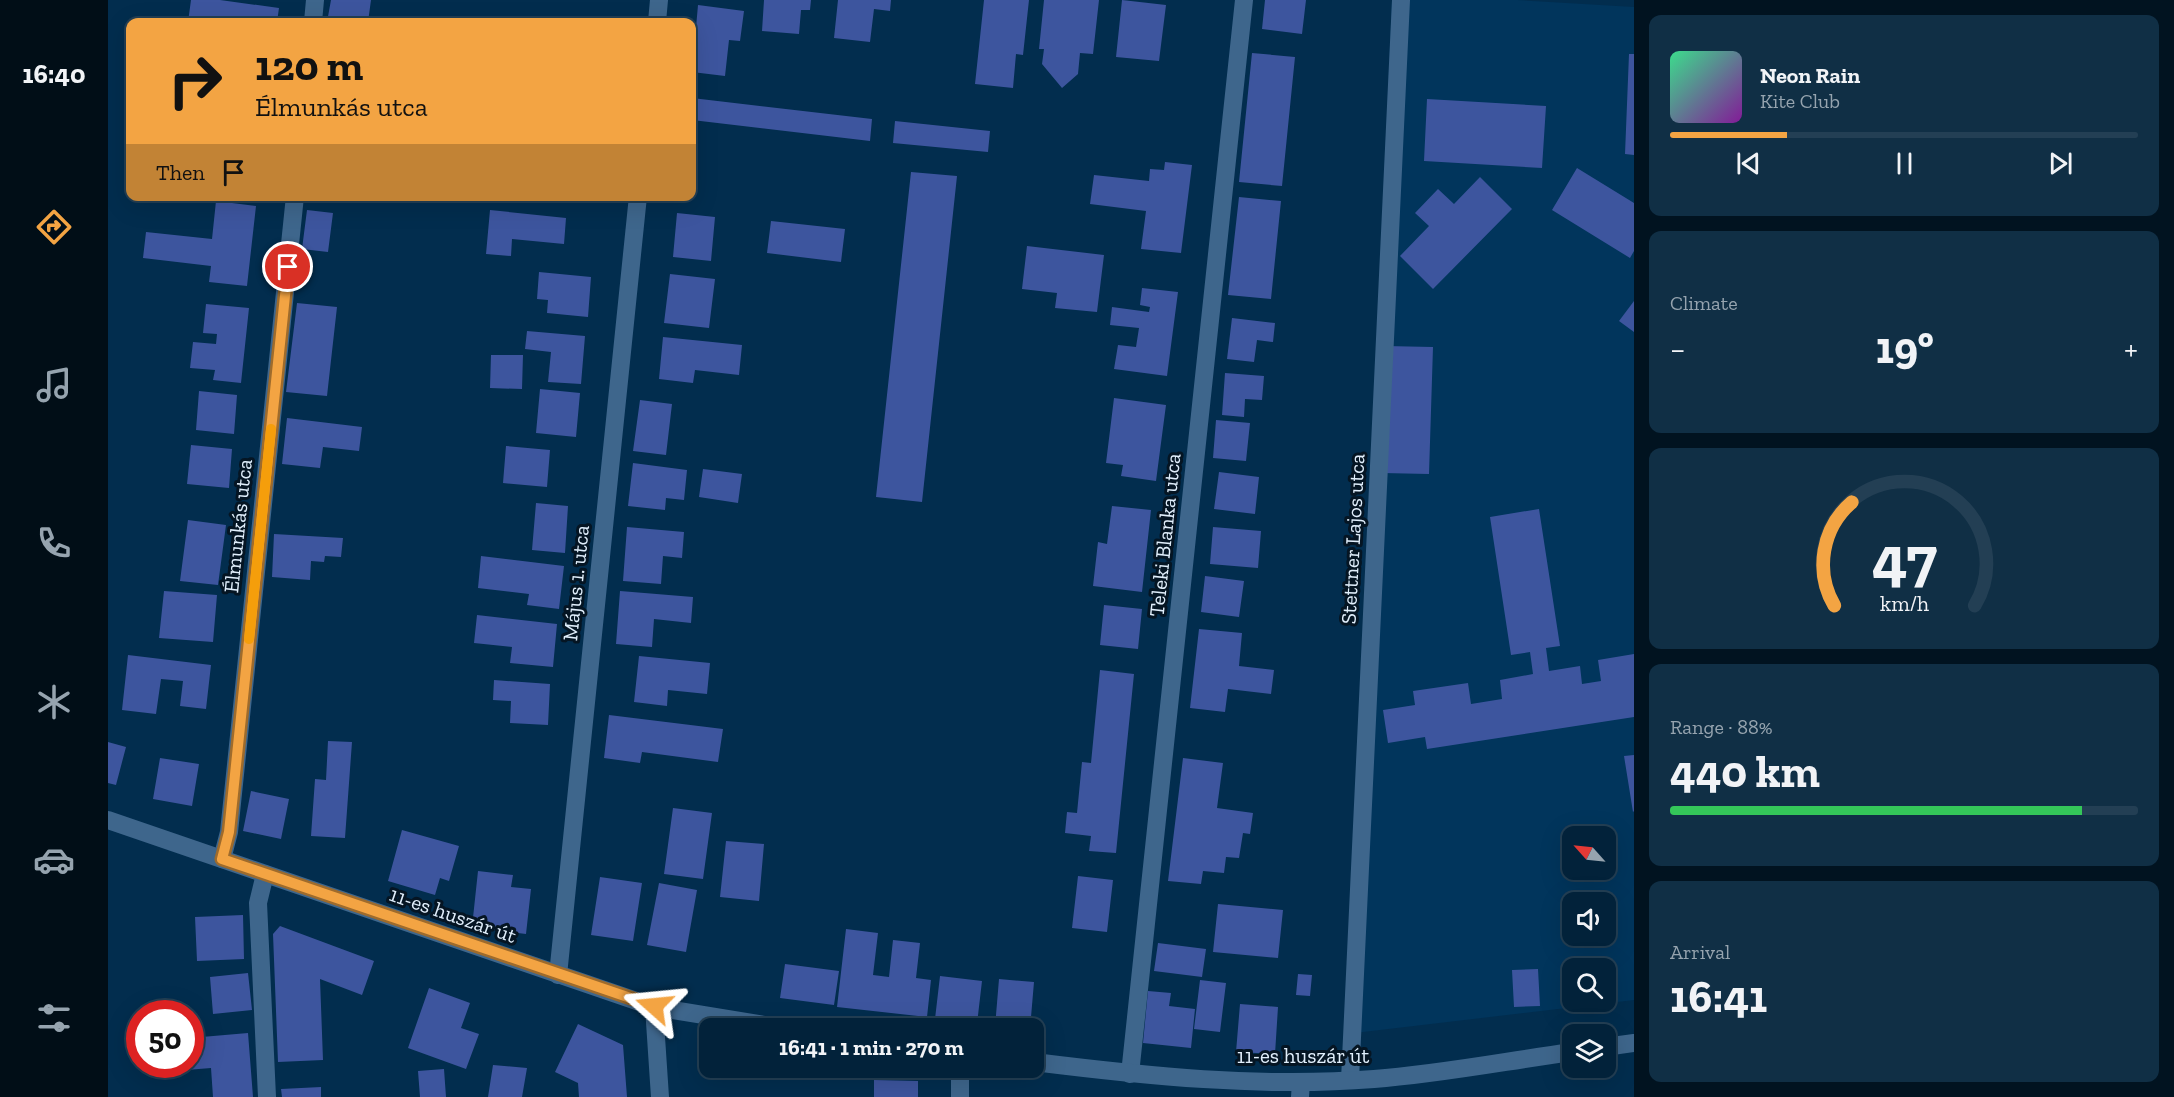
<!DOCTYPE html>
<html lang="en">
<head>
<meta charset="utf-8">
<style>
  :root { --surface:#02223a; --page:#102f45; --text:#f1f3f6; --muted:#96a4af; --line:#233f54; --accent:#f3a443 }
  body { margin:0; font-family:"Zilla Slab",serif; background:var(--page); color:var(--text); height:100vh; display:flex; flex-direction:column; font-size:22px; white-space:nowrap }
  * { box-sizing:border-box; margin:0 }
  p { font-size:20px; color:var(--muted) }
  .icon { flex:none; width:33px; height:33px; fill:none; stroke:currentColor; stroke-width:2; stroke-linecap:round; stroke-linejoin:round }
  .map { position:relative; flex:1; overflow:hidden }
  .details { display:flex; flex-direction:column; gap:15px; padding:15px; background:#011320; width:540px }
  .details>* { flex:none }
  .hud { position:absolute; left:18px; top:18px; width:570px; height:183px; border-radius:12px; box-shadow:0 6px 24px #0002,0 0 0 2px var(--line); background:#f3a443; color:#111; overflow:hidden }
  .needle { width:39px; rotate:297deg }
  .buttons { position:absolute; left:1454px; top:826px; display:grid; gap:12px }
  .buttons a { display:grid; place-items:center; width:54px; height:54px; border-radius:12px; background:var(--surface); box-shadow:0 6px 24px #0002,0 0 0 2px var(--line); font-size:30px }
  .speed { position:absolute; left:18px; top:1000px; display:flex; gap:12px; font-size:30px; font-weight:700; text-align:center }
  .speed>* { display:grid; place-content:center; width:78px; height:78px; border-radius:50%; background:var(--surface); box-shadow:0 6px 24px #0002,0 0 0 2px var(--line); line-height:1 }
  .speed .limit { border:9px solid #d22; background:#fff; color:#111 }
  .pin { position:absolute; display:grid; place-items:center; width:51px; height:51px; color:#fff; margin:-26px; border:3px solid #fff; border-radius:50%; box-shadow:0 2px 6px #0007 }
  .me { position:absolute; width:66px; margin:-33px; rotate:288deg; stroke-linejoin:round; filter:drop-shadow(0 0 4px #0008) }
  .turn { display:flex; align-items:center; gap:21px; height:126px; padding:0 30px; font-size:27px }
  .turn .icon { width:78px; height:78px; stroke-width:2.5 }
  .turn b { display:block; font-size:42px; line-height:51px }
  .then { display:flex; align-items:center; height:57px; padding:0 30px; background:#0003; gap:12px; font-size:22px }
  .big { font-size:45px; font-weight:800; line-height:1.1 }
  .details .card { flex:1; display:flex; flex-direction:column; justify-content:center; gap:9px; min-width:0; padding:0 21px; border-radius:12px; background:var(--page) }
  .details .dial { align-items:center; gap:0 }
  .dial svg { height:156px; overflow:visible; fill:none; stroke:var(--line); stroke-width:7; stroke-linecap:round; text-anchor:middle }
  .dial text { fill:var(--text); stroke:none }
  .song { display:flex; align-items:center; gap:18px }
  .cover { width:72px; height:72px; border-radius:9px; background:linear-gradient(135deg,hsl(150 70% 55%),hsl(290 70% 35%)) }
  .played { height:6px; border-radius:3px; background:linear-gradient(90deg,var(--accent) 25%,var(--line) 25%) }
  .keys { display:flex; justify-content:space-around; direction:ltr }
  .heat { display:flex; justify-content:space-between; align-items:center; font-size:33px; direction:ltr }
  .charge { height:9px; border-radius:4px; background:linear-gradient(90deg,#34c759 88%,var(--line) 0) }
  .trip { position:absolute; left:591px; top:1018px; width:345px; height:60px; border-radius:12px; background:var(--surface); box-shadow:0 6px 24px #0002,0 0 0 2px var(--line); font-weight:800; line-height:60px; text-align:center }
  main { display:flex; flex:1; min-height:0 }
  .menu { display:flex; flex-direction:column; width:108px; justify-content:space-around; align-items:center; background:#010e17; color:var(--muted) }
  .menu .icon { width:42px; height:42px }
  .menu .current { color:var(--accent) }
  .menu b { font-size:27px; color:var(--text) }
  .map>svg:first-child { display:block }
</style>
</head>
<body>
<main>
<nav class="menu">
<b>16:40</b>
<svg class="icon current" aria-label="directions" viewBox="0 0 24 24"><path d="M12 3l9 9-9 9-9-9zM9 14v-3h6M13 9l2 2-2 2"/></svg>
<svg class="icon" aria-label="music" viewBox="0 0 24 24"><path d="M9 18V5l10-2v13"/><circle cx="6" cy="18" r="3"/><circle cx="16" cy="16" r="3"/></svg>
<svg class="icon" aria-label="phone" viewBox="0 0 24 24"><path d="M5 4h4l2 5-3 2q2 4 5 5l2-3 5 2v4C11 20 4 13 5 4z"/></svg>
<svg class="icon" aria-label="climate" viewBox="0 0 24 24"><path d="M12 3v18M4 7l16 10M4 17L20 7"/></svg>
<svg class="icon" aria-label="car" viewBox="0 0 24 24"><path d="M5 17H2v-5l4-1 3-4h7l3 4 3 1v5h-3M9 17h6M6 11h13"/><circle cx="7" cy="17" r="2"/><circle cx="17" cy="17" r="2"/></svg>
<svg class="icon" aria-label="filters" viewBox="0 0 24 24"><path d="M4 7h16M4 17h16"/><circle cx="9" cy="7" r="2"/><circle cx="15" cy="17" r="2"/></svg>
</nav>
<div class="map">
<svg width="1526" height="1097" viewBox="0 0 1526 1097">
  <rect width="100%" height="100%" fill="#022d4e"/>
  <path fill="#01355c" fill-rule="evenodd" d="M1284 0H1409L1526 7V1000L1238 1034ZM1464 837H1497V870H1464ZM1464 903H1497V936H1464ZM1464 969H1497V1002H1464Z"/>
  <path fill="#3d559e" d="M83 0H112L171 8 169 22H80Z
    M223 0H263L260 22H219Z
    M656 0H703L702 10H693L691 34 654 31Z
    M730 0H783L782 11 766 9 762 42 726 38Z
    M876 0H921L915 55 908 54 905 88 867 84Z
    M936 0H991L985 54 972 53 970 74 954 88 934 64 936 49H931Z
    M1014 0 1058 5 1051 61 1008 57Z
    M1157 0H1198L1194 34 1154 29Z
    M590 5 636 11 632 41 621 40 617 76 584 72Z
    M1144 53 1187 57 1174 186 1131 182Z
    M1521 54H1526V155L1517 154Z
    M584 98 764 119 762 141 584 120Z
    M1319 99 1438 106 1434 168 1316 161Z
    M787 121 882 131 880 152 785 143Z
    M1057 162 1084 165 1073 253 1033 249 1038 211 982 204 986 175 1041 181 1042 169 1056 170Z
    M1469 168 1526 203V251L1522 258 1444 210Z
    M803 172 849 176 814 502 768 497Z
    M1372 177 1404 209 1325 289 1292 256 1321 226 1307 213 1330 189 1346 204Z
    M1131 197 1173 201 1163 299 1120 295Z
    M108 201 148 206 139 286 101 282 103 266 35 258 38 232 104 239Z
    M199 210 225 213 220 252 194 249Z
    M382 210 458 218 456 244 404 239 403 256 378 254Z
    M569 213 607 217 603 261 565 257Z
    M663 221 737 229 733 262 659 253Z
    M919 246 996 255 989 312 947 308 949 293 914 289Z
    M431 272 483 277 480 317 439 313 440 300 429 299Z
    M562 274 607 279 601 328 556 323Z
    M1034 288 1070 292 1059 376 1006 369 1010 345 1028 347 1031 328 1002 325 1004 307 1041 312 1042 307 1032 305Z
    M1526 301V332L1511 321Z
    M189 303 229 307 219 396 178 392Z
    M98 304 141 308 133 383 105 380 107 370 82 368 85 342 108 344 109 334 95 333Z
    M1124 318 1167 323 1165 342 1149 340 1146 362 1119 359Z
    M419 331 477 336 473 384 440 382 443 352 417 349Z
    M555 337 634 345 631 375 587 370 585 383 551 379Z
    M1277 346 1325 347 1321 474 1274 473Z
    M383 355H415L414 389 382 388Z
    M1117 373 1156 376 1154 400 1137 399 1136 417 1114 415Z
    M432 389 472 393 468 437 428 433Z
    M91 391 129 395 126 434 88 430Z
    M1006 398 1058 405 1048 481 1013 476 1015 465 998 463Z
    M532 400 564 404 558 455 525 451Z
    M179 418 254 427 251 451 215 447 212 468 174 464Z
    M1108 420 1142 423 1138 461 1105 458Z
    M83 445 124 449 121 488 79 484Z
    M398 446 442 450 439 487 395 483Z
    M525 463 579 470 576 500 558 498 557 510 520 506Z
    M595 469 634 474 630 503 591 497Z
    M1111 472 1151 477 1147 514 1106 509Z
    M428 503 460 506 457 553 424 550Z
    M1004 506 1043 510 1034 592 985 586 990 542 999 544Z
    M1431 509 1452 646 1438 648 1441 671 1472 666 1474 684 1493 681 1490 660 1526 654V717L1319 749 1317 737 1280 743 1275 710 1307 705 1305 691 1360 683 1363 704 1394 699 1392 680 1425 674 1422 652 1403 655 1382 517Z
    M80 520 118 525 110 585 72 581Z
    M519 527 576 532 574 558 555 556 553 584 515 581Z
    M1105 527 1153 531 1150 568 1102 564Z
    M166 534 235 538 233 557 217 556 216 562 203 561 202 580 164 577Z
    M373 556 456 566 451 609 419 605 421 594 370 588Z
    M1097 576 1136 581 1131 617 1093 612Z
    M56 591 109 595 105 642 51 638Z
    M512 591 585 597 583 623 546 619 544 647 508 644Z
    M996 605 1034 609 1030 649 992 645Z
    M369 615 449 624 445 667 402 663 404 647 366 643Z
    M1091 629 1134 633 1131 666 1166 670 1163 694 1120 689 1117 712 1082 708Z
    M20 655 103 665 98 709 72 706 75 681 53 679 48 714 14 710Z
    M531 656 602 663 599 694 560 690 559 706 526 702Z
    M992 670 1026 674 1008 853 981 851 983 836 957 833 959 812 969 813 974 762 983 763Z
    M386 680 442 684 440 725 402 723 403 701 385 700Z
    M501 715 615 729 610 762 534 752 532 763 496 758Z
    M220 741 244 742 237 838 203 836 207 779 218 780Z
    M0 742 18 747 8 785 0 783Z
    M1526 755V811L1525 812 1516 756Z
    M52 758 91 764 84 806 45 799Z
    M1075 758 1115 763 1109 808 1145 813 1142 834 1135 833 1131 858 1118 857 1116 873 1095 871 1093 884 1060 881Z
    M143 791 181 799 173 839 135 831Z
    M565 808 604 813 595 879 556 874Z
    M294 830 351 846 341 881 332 878 327 895 280 881Z
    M618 841 656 844 651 901 612 897Z
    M370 871 405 875 403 887 423 889 418 934 364 927Z
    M970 876 1005 880 999 932 964 928Z
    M492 877 534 883 525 941 483 935Z
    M551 883 589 890 578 952 539 945Z
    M1110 904 1175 910 1170 958 1105 952Z
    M135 915 136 959 89 961 87 917Z
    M172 926 266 961 254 995 212 979 215 1060 170 1062 165 934Z
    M738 929 770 933 765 975 781 977 785 940 812 943 808 978 823 980 819 1017 729 1007Z
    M1050 943 1098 949 1094 977 1046 971Z
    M677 964 731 971 726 1005 672 998Z
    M1430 969 1432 1006 1406 1007 1404 970Z
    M140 973 144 1010 105 1014 102 977Z
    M1190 974 1204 975 1202 996 1188 995Z
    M832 976 874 981 869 1024 827 1019Z
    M891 979 926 982 922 1029 887 1027Z
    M1092 980 1118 983 1112 1032 1086 1029Z
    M321 988 362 1003 353 1028 371 1034 358 1069 300 1048Z
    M1040 991 1063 993 1061 1006 1087 1009 1083 1048 1035 1043Z
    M1132 1004 1170 1007 1167 1054 1128 1052Z
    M470 1024 515 1045 519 1097H471L470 1083 447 1072Z
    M140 1033 145 1097H105L103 1068 66 1071V1065H82V1038Z
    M385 1065 419 1068 414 1097H380Z
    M336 1069 338 1097H312L310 1071Z
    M766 1080 810 1081V1097H766Z
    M213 1087V1097H174L173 1089Z"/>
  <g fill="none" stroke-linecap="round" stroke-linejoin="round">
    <path stroke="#3e668c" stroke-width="18" d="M205 22 207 0
      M549 22 551 0
      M114 859 121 832 187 196
      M157 874 150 903 159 1097
      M450 975 530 196
      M546 1007 552 1097
      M1022 1074 1136 0
      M1242 1080 1293 0
      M852 1097V1068
      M1192 1097 1193 1082"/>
    <path stroke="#3e668c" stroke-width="18" d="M0 820 546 1007 681 1029
      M1497 1047 1526 1043
      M926 1062C1038 1076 1153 1088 1266 1079 1332 1074 1398 1061 1464 1052"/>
  </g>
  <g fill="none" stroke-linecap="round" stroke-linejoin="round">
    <g stroke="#9e6b2c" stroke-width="15">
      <path id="route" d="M180 267 121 832 114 859 546 1006"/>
    </g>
    <use href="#route" stroke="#f3a443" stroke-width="10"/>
    <path stroke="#f59e0b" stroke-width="10" d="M141 639 163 429"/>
  </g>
  <g text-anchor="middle" stroke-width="6" stroke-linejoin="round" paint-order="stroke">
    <g font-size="21" fill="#e1effc" stroke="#051523">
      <text transform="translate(130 526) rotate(-84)" y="7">Élmunkás utca</text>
      <text transform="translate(1057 535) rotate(-84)" y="7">Teleki Blanka utca</text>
      <text transform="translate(1245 539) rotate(-87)" y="7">Stettner Lajos utca</text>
      <text transform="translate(468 583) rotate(-84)" y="7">Május 1. utca</text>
      <text transform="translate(345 915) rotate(19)" y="7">11-es huszár út</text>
      <text x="1195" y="1063">11-es huszár út</text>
    </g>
  </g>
</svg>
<div class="buttons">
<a><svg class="needle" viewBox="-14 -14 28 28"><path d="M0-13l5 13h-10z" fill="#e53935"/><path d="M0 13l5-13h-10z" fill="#96a4af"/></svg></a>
<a><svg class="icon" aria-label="sound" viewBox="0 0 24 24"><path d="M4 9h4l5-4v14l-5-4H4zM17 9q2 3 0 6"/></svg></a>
<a><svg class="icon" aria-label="search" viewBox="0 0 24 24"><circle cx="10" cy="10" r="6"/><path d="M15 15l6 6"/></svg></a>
<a><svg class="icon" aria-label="layers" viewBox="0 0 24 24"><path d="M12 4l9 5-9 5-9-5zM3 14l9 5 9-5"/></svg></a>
</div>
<div class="speed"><div class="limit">50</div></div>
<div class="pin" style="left:180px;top:267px;background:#d93025"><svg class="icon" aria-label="arrive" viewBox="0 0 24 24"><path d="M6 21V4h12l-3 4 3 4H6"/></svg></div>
<svg class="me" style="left:546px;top:1006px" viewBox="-20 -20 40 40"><path d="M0-17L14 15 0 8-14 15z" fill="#f3a443" stroke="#fff" stroke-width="4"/></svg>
<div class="trip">16:41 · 1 min · 270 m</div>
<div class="hud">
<div class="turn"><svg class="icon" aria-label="right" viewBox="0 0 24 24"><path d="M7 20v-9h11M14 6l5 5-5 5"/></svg><div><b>120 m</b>Élmunkás utca</div></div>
<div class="then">Then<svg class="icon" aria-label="arrive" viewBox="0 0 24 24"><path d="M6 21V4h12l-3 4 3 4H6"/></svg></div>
</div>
</div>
<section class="details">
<div class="card">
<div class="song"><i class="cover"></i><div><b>Neon Rain</b><p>Kite Club</p></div></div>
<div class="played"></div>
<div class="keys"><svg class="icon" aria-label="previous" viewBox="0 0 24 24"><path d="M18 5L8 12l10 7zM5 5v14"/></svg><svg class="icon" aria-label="pause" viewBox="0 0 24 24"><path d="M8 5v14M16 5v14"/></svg><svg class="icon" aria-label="next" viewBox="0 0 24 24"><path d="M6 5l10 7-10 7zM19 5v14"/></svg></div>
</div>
<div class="card"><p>Climate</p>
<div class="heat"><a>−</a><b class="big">19°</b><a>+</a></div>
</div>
<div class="card dial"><svg viewBox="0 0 100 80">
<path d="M14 69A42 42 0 1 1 86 69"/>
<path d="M14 69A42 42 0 0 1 23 16" stroke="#f3a443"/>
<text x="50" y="56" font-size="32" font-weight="700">47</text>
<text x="50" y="72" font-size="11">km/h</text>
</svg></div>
<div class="card"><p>Range · 88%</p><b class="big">440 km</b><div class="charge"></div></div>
<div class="card"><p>Arrival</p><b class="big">16:41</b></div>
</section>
</main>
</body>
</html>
